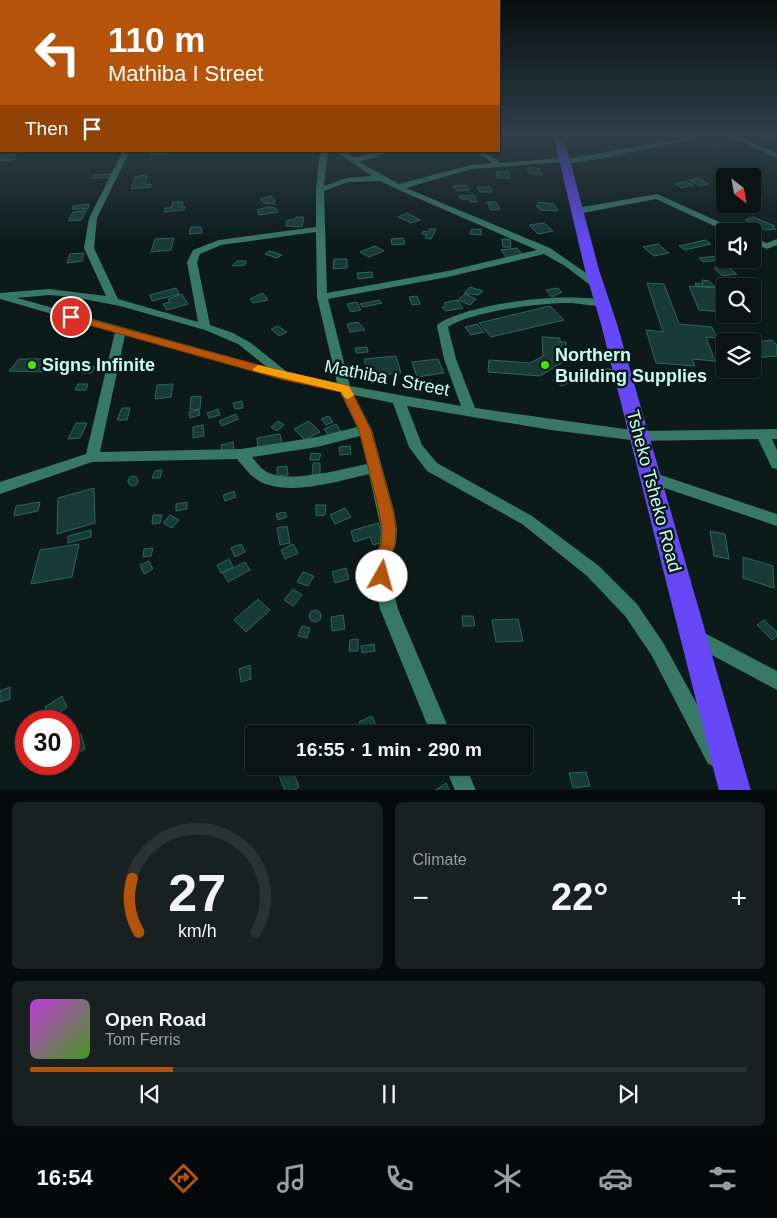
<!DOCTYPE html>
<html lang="en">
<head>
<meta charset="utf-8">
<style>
  :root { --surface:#091413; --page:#172121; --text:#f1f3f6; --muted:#999ea0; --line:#293333; --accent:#b45309 }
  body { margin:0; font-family:Helvetica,sans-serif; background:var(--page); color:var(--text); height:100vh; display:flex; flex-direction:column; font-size:19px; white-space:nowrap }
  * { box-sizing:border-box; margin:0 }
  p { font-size:16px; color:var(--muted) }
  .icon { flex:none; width:28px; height:28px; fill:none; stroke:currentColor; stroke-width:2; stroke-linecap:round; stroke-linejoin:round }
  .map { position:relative; height:790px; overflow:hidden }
  .panel { display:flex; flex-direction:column; gap:12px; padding:12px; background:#050b0a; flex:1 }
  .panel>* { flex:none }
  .guide { position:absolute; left:0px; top:0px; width:500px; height:152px; box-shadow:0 1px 4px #0004,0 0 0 1px var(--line); background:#b45309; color:#fff; overflow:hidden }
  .needle { width:32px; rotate:149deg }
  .tools { position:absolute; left:716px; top:168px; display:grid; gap:10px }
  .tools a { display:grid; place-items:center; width:45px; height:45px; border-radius:5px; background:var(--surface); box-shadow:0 1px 4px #0004,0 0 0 1px var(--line); font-size:25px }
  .speed { position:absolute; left:15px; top:710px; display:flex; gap:10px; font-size:25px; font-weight:700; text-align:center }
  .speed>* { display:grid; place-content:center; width:65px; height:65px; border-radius:50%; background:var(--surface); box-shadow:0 1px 4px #0004,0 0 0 1px var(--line); line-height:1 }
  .speed .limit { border:8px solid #d22; background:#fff; color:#111 }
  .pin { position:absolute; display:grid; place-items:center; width:42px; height:42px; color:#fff; margin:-21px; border:2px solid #fff; border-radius:50%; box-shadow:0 1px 5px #0007 }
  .me { position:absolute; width:55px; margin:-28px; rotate:7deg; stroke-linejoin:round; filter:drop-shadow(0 0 4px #0008) }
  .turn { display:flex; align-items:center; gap:18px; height:105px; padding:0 25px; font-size:22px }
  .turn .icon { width:65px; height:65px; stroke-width:2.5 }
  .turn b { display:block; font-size:35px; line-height:42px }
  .then { display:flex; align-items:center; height:48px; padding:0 25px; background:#0003; gap:10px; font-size:19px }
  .big { font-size:38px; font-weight:600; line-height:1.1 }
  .panel .card { flex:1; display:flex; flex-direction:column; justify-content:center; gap:8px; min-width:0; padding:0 18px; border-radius:8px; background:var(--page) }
  .panel .dial { align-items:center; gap:0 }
  .dial svg { height:130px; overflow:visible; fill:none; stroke:var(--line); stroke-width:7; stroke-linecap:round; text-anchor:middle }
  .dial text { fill:var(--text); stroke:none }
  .song { display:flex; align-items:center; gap:15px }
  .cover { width:60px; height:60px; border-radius:8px; background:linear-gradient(135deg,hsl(290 70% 55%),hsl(100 70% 35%)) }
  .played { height:5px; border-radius:2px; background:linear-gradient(90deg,var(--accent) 20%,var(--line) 20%) }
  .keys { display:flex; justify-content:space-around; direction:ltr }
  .heat { display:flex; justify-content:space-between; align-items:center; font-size:28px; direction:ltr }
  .panel .tiles { flex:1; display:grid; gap:12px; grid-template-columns:1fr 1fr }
  .card:last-child { grid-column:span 2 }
  .trip { position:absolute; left:245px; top:725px; width:288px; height:50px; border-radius:5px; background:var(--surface); box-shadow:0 1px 4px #0004,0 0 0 1px var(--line); font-weight:600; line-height:50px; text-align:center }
  .tab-bar { display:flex; height:80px; justify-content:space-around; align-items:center; background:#040808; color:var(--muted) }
  .tab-bar .icon { width:35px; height:35px }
  .tab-bar .current { color:var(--accent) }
  .tab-bar b { font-size:22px; color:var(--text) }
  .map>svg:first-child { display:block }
</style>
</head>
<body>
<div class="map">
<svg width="777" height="791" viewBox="0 0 777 791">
  <rect width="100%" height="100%" fill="#0c1b19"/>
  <path fill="#193b36" stroke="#2c665e" d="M757 134 771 139 764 141 748 135Z
    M722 141 729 145 717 147 710 144Z
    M153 151H172L166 155H150Z
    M17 154 13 160 0 161 1 155Z
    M527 168H538L542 174H530Z
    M496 172H509L510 178H497Z
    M114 174 112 178H92L94 175Z
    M145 175V177L148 176 145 185 151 184 150 187 131 189 135 177Z
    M698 178 709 184 700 186 689 180Z
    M686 181 693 185 682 188 675 184Z
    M466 185 469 190 457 191 453 186Z
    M477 187H490L492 192H480Z
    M474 195 477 202H470L469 199H461L459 196Z
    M271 196 276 201 273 202 275 204 264 203 260 199Z
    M173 202H183L182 207H185L184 210 164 212 165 208H171Z
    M487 202H496L500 209 491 210Z
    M537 202 554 204 558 211 541 210 536 206 540 205Z
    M89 204 88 209H72L73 206Z
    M268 207 276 208 278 212 259 215 257 210Z
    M86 211 81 220 68 221 73 212Z
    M407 213 420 220 411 223 398 217Z
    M296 217H304L302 227 286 226 287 220H295Z
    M753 217 775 226 772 227 776 229 766 230 745 220Z
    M544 223 553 231 538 234 529 225Z
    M191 227H201L202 233 189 234Z
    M430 229H436L431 239 425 238 427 235 422 234 423 231 428 232Z
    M481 229V235L470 234 471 230Z
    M174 238 171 250 151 252 155 239Z
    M403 238 405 244 392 245 391 239Z
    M502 239H510L511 247H503Z
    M705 240 711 244 685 250 679 246Z
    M658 244 669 253 654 256 643 247Z
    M375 246 384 251 369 257 360 252Z
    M517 248 523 255 507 258 501 250Z
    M270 251 282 255 277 258 265 254Z
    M84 253 82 261 67 263 70 254Z
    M725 255V259H728L703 262 699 258Z
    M334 259H347V268L333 269Z
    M237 261H246L245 265 232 266Z
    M728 267 737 274 722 276 714 268Z
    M372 272 373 277 358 279 357 273Z
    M702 280 709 281 715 287 696 286 695 283 703 284Z
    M647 283 664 284 679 324 712 327 717 338 706 337 715 361 692 359 695 366 656 363 646 330 663 332Z
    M689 286 716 288 725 312 699 310Z
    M470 287 483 291 478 295 464 293Z
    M176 288 179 294 152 301 150 295Z
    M558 288 562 292 552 297 546 290Z
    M263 293 268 300 253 303 250 299Z
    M182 294 188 304 167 310 163 304 170 302 168 299Z
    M465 294 476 299 470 305 458 300Z
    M417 296 420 304 412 305 409 297Z
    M379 300 382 303 363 307 360 304Z
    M457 300 463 308 446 311 442 307 446 306 444 303Z
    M357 302 361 310 351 312 347 304Z
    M550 306 564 320 491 337 479 323Z
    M358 322 365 330 350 332 347 324Z
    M477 324 484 332 471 335 465 327Z
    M278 326 287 332 279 336 271 329Z
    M542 337 560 338V342H566V347L561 346 563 362 540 376 488 372 489 360 530 363 543 356Z
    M772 340 777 345V356L752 358V342Z
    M367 347 368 352 356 353 355 348Z
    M396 356 401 373 368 376 364 359Z
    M19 359H54L46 372 9 371Z
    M438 359 444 373 417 377 412 362Z
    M86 367H96L91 373H82Z
    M571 370 580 377 562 386 553 380Z
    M78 384H88L86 390H75Z
    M173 384 171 397 155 399 157 385Z
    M201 396 200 409 190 410 191 397Z
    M242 401 243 408 235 409 233 403Z
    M122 408H130L127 420H117Z
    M218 409 220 415 209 418 207 413Z
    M199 410 200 415 190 418 189 412Z
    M236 414 238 419 222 426 219 421Z
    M329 416 333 422 326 425 321 419Z
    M278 421 284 425 277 431 271 427Z
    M309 421 320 432 305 440 294 429Z
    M76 423H87L80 438 68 439Z
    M336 424 341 431 329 436 324 429Z
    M203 425 204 436 193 438V427Z
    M280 434 282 444 258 448 257 438Z
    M233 442 234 450 222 452 221 445Z
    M350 446 351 454 340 455 339 447Z
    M311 453 321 454 319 460H310Z
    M313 463H320V476H312Z
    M287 466 288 475 277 476V467Z
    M162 470 160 478H152L155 471Z
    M128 481a5 5 0 1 1 10 0a5 5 0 1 1-10 0Z
    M94 488 95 523 57 534 58 498Z
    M234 491 236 497 225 501 223 495Z
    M40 502 38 511 14 516 16 506Z
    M187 502V509L176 511V504Z
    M316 505H326L325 515 316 516Z
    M345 508 351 517 335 524 330 515Z
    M285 512 287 517 278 520 276 514Z
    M153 515H162L160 523 152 524Z
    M170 515 179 520 172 528 163 523Z
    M378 523 385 542 373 545 370 537 354 542 351 531Z
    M287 526 290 543 280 545 277 528Z
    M91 530V537L68 543V536Z
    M710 531 725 534 729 559 714 556Z
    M79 544 72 577 31 584 40 550Z
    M241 544 245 552 235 557 231 548Z
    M293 544 298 553 285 559 281 550Z
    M153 548 151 556 143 557 144 549Z
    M743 557 773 566 774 588 743 578Z
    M229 559 233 567 221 573 217 565Z
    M149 561 153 569 144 574 140 565Z
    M245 562 250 570 228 582 223 573Z
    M346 568 349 579 335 583 332 572Z
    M303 572 314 576 308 586 297 582Z
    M293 589 302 595 293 606 284 600Z
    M258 599 270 610 246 632 234 620Z
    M309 616a6 6 0 1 1 12 0a6 6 0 1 1-12 0Z
    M343 615 345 629 332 631 331 617Z
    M462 616H473L475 626H463Z
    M518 619 523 641 496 642 492 620Z
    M764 620 777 632V636L772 640 757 625Z
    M302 626 310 628 307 638 298 636Z
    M358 639V651H349L350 640Z
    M374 644 375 651 362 653 361 646Z
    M250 665 251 679 241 682 239 669Z
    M10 687V699L0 702V691Z
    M62 696 67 707 51 719 45 707Z
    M372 716 377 728 365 734 359 722Z
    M81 734 85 749 69 759V740Z
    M279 766H291L299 787 293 791H285L276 768Z
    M586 772 590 786 573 788 569 773Z
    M446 783 450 791H434Z"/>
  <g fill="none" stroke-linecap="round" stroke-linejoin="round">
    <path fill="#387965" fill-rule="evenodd" d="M566 134H574L559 140 556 138Z
      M707 134H718L600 159 565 164 562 162 471 169 406 188 550 248 602 284V288H594L565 266 544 254 448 277 328 299 350 386 461 406 444 359 437 326 438 324C471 303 568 291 606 301L607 303C600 309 580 303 570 303 540 303 472 311 448 327L456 359 475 408 639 431 777 429V439H772L777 450V469L772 468 758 439 639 441 551 430 407 406 422 445 437 463 532 516 599 566 637 604 664 644 722 750 725 757 722 764 715 767 708 764 652 656 625 616 587 576 522 524 427 471 409 447 393 403 354 395 372 430 394 511 397 529 396 544 390 560V576L398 609 451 734H431L380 609 374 576V560L380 544 381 529 369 474C339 481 288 497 259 481 250 476 244 467 237 459L92 462 0 494V482L86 454 115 332 0 299V293L49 289 106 296 84 248 89 218 123 151H130L97 218 94 248 118 299 198 322 187 262 193 250 219 240 316 227V190L320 151H328L324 186 347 178 372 176 335 151H343L354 158 381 151H393L359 162 399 184 471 165 493 163 474 151H483L501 163 564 158 567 159ZM380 181 399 190 537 250 448 271 327 293 324 191 348 182ZM316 232 317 297 337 383 287 372 251 343 233 333 210 325 197 262 200 254 221 245ZM49 295 73 297 120 306 205 330 238 344 267 367 17 298ZM125 335 285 380 340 392 357 427 317 437 241 449 100 452ZM360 436 367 464C344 469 289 483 269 473 262 470 257 463 252 457L317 447Z
      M724 134H732L777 153V158Z
      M657 194 735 229 736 231H725L656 199 577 214 573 211 577 208Z
      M752 237 767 243 777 239V245L767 249 752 243Z
      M603 368 622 370 628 374 622 378 599 375 597 372 599 369Z
      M649 471 777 514V526L644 481 642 477 644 473Z
      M695 628 777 671V690L689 643 686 637 689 631Z
      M445 766H466L476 791H455Z"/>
    <path fill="#6748f8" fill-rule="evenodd" d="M553 134H563L599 270 617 324 751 791H719L601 324 585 270Z"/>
  </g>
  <linearGradient id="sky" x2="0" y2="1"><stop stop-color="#070f0e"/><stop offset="0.55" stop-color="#2e3f49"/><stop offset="1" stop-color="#2e3f49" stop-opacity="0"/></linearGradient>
  <rect width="777" height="244" fill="url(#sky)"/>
  <path fill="#b45309" stroke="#753606" d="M71 314 285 372 349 386 371 430 393 511 396 529 395 544 390 560 388 581 382 583 377 581 375 560 381 544 382 529 379 511 359 430 341 392 284 380 67 319 66 317Z"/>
  <path fill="#f59e0b" d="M258 365 349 386 354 395 348 399 344 397 341 392 254 371 253 369Z"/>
  <g fill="#40e809" stroke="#0c1b19" stroke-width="2">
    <circle cx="32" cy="365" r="5"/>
    <circle cx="545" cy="365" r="5"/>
  </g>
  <g text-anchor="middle" stroke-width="5" stroke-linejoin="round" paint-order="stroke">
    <g font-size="18" font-weight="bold" fill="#c8fdf1" stroke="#0c1b19" text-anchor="start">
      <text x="555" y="361">Northern<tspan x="555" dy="21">Building Supplies</tspan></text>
      <text x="42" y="371">Signs Infinite</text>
    </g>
    <g font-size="18" fill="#c8fdf1" stroke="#0c1b19">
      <text transform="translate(387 378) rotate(11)" y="6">Mathiba I Street</text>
      <text transform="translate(654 491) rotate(75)" y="6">Tsheko Tsheko Road</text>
    </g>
  </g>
</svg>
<div class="tools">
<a><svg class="needle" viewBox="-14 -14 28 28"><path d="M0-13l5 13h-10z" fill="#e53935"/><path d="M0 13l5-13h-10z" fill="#999ea0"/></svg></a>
<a><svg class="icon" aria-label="sound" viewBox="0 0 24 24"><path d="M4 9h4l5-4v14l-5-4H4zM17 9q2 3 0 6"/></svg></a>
<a><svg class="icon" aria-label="search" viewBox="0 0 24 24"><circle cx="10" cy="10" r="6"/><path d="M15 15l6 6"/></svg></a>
<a><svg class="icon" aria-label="layers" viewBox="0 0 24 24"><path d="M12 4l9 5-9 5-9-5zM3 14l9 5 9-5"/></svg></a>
</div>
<div class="speed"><div class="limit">30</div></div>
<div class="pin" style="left:71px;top:317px;background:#d93025"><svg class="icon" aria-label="arrive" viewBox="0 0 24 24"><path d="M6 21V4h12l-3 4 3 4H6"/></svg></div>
<svg class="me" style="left:382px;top:576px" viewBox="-20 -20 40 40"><circle r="19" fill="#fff"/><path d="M0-13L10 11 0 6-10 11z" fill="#b45309"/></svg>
<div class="trip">16:55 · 1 min · 290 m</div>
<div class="guide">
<div class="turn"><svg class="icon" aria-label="left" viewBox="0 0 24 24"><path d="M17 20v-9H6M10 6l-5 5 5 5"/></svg><div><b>110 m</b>Mathiba I Street</div></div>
<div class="then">Then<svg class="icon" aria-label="arrive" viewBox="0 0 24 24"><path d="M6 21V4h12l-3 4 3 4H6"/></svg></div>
</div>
</div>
<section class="panel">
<div class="tiles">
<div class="card dial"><svg viewBox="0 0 100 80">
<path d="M14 69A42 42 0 1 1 86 69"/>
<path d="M14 69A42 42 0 0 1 10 36" stroke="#b45309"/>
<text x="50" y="56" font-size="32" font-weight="700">27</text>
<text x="50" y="72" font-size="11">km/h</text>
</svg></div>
<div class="card"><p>Climate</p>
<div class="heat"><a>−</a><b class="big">22°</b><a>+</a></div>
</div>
<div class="card">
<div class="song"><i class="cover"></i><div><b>Open Road</b><p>Tom Ferris</p></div></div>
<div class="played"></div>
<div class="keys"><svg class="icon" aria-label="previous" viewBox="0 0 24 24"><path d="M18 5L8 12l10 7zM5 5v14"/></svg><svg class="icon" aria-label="pause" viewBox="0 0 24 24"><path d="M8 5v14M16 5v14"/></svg><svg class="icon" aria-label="next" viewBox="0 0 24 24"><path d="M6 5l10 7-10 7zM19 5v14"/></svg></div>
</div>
</div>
</section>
<nav class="tab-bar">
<b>16:54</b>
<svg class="icon current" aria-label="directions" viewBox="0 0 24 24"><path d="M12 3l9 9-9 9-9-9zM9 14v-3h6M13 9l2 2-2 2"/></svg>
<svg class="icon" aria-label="music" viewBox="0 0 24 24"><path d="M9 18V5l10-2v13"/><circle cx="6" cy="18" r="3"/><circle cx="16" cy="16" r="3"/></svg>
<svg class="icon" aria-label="phone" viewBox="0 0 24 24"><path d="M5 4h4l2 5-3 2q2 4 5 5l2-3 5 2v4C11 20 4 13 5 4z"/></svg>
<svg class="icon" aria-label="climate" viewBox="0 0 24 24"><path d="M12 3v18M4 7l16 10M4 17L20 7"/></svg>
<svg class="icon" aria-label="car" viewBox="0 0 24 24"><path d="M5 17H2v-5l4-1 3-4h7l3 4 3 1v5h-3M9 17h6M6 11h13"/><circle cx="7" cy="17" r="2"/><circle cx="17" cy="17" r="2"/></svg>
<svg class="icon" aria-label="filters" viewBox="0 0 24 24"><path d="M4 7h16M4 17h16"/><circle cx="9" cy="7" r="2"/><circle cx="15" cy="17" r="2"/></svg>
</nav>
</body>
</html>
